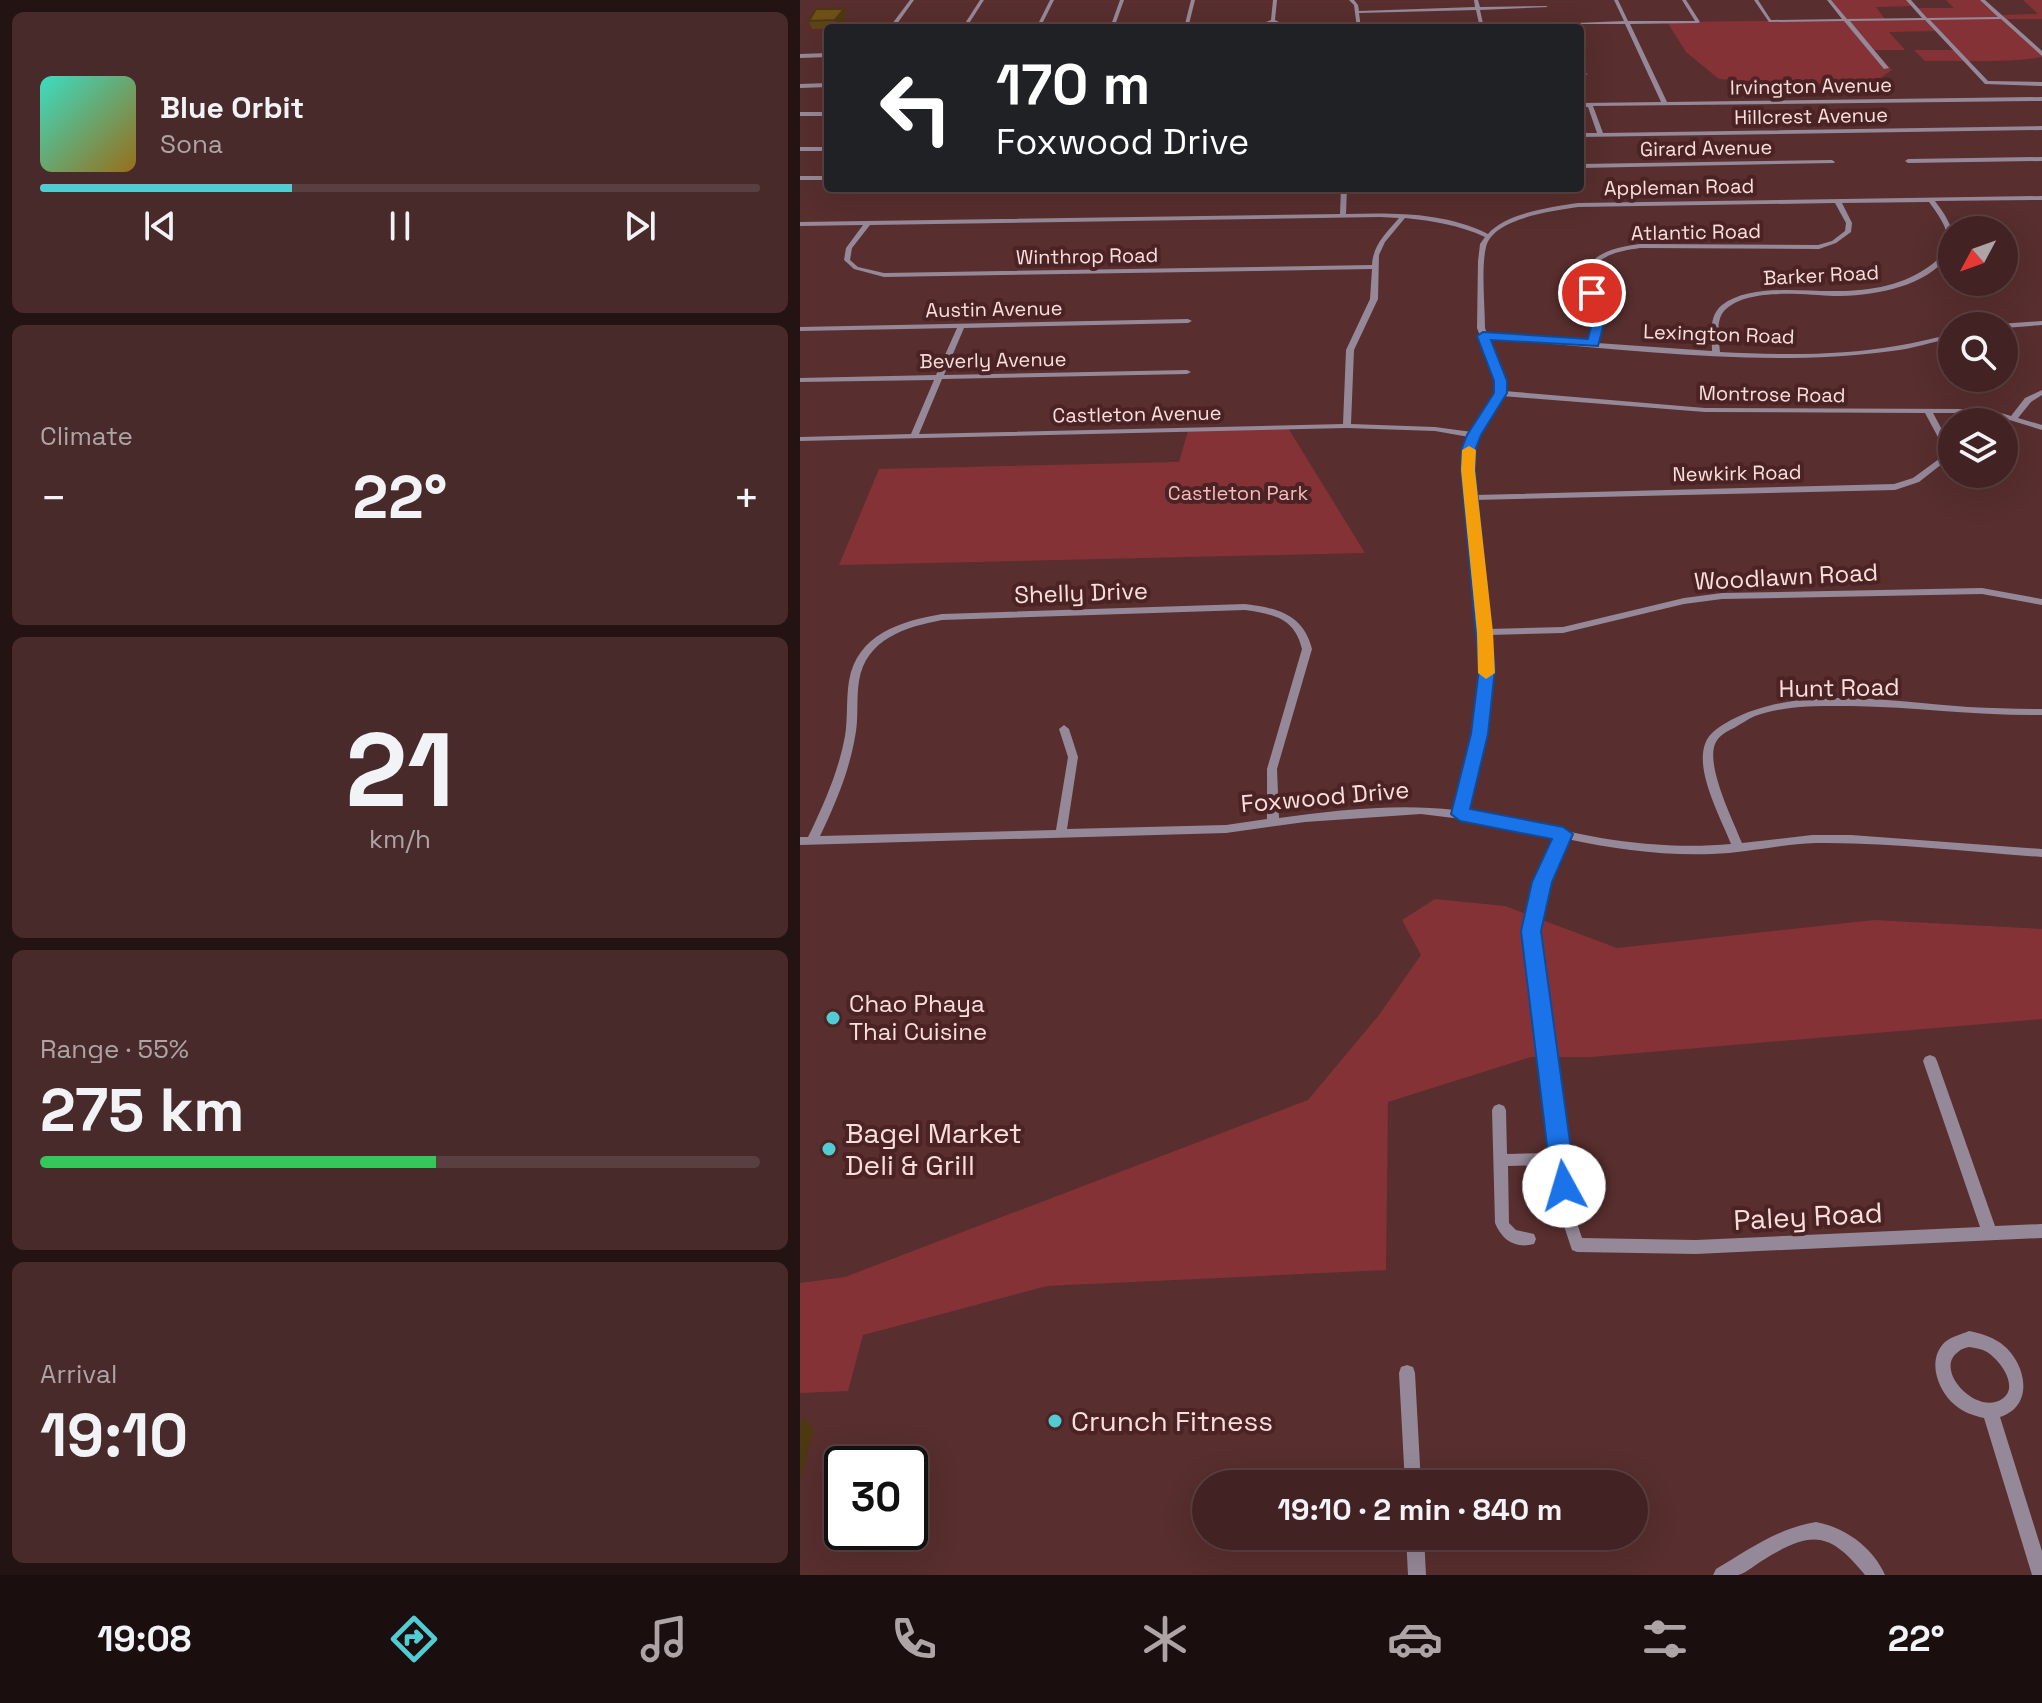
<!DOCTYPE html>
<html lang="en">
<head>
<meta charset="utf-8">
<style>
  :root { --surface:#422222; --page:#492a2a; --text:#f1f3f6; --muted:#aea4a5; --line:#5a3f40; --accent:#51ccd2 }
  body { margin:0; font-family:"Space Grotesk",sans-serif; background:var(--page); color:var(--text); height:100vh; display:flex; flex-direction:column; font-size:30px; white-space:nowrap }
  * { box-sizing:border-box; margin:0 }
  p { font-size:26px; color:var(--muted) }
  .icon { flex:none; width:44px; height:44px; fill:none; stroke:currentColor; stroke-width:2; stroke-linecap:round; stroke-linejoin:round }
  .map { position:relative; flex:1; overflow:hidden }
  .sheet { display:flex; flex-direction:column; gap:12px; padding:12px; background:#241313; width:800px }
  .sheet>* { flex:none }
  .top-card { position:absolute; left:24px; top:24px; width:760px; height:168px; border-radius:8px; box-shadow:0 8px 32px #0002,0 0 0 2px var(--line); background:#202124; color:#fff; overflow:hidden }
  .needle { width:52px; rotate:229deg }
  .controls { position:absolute; left:1138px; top:216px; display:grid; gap:16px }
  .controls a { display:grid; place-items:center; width:80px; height:80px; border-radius:50%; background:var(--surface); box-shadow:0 8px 32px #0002,0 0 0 2px var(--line); font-size:40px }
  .speed { position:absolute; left:24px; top:1446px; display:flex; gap:16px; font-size:40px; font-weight:700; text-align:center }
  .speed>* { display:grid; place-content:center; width:104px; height:104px; border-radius:50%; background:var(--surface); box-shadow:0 8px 32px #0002,0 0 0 2px var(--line); line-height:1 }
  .speed .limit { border:4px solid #111; border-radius:12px; background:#fff; color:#111 }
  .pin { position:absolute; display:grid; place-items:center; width:68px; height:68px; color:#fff; margin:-34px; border:4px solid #fff; border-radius:50%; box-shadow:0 2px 8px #0007 }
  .me { position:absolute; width:88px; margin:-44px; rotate:354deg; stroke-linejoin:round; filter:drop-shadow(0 0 6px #0008) }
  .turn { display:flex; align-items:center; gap:28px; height:168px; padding:0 40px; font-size:36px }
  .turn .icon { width:104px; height:104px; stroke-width:2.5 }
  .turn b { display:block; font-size:56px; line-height:68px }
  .big { font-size:60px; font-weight:600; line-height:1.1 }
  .sheet .tile { flex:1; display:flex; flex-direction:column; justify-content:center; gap:12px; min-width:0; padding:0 28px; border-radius:12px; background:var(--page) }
  .sheet .dial { align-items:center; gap:0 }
  .dial b { font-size:104px; line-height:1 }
  .song { display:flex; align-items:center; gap:24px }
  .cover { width:96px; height:96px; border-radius:12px; background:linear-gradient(135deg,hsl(170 70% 55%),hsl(40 70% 35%)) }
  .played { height:8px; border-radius:4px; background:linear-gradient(90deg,var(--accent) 35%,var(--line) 35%) }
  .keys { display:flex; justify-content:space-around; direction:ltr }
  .heat { display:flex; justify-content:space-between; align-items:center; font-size:44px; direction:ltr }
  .charge { height:12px; border-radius:6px; background:linear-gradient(90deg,#34c759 55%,var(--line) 0) }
  .trip { position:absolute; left:392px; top:1470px; width:456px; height:80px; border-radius:40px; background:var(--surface); box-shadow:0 8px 32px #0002,0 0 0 2px var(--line); font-weight:600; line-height:80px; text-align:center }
  .tabs { display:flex; height:128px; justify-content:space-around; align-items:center; background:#1a0e0e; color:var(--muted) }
  .tabs .icon { width:56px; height:56px }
  .tabs .active { color:var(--accent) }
  .tabs b { font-size:36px; color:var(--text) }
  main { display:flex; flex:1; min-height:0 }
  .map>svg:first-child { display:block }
</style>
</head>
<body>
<main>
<section class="sheet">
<div class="tile">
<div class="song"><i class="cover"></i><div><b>Blue Orbit</b><p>Sona</p></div></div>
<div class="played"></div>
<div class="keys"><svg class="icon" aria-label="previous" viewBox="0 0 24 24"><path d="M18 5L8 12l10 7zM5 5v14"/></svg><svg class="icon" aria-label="pause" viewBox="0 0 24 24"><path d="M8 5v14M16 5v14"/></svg><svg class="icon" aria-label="next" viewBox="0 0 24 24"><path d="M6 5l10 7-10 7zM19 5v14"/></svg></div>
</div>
<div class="tile"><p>Climate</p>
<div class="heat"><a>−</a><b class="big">22°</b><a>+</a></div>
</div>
<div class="tile dial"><b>21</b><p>km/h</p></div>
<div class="tile"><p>Range · 55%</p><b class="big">275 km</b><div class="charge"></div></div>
<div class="tile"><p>Arrival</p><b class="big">19:10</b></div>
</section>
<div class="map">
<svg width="1242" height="1575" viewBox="0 0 1242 1575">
  <rect width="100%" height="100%" fill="#582e2e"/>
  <path fill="#853237" d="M1029 0H1107L1112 6 1076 7 1085 19 1124 18 1115 8H1154L1146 0H1184L1201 15 1238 14 1223 0H1242V19H1207L1242 52V57C1204 64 1163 60 1125 61L1114 50H1156L1138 31 1089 32 1105 50H1074L1092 70 1073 83 1006 85 919 79 886 52 867 22 1043 20Z
    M488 428 565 553 39 565 79 469 379 462 388 431Z
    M635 899 705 906 817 948 1074 920 1242 929V1019L791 1057H731L588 1102 586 1270 247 1286 63 1335 48 1391 0 1393V1283L45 1277 508 1100 579 1015 621 955 602 920Z"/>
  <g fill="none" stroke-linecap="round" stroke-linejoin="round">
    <path fill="#958898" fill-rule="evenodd" d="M110 0H114L94 28H89Z
      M180 0H184L166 28H162Z
      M250 0H254L240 28H236Z
      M320 0H324L314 28H310Z
      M391 0H395L388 28H384Z
      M473 0H477L475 20 483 24 475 28 461 24 471 20Z
      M549 0H554L558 5 559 11 675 7 674 0H678L680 7 746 6 748 7 680 10 684 28H680L676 10 559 13 561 28H557L554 5Z
      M814 0H818L828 21H895L882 0H886L900 22 898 23 830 24 867 102 1242 97V101L793 106 803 133 1242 126V130L780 137V133H797L788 107H780V103L861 102 825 24H778L776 23 824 21Z
      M954 0H958L971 20 1042 19 1027 0H1031L1047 19 1122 18 1106 0H1111L1127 18 1198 17 1180 0H1185L1242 51V56L1201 19 1130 20 1188 81 1242 82V86L1185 84 1125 20 1050 21 1089 68 1084 69 1044 21 969 22Z
      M28 53V57L0 58V54Z
      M780 72 788 74 780 76Z
      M28 83V87L0 88V84Z
      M0 112H28V116H0Z
      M0 147H28V151H0Z
      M1242 157V161L1108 163 1105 161 1108 159Z
      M1032 160 1035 162 1034 163 780 168V164Z
      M0 176H28V180H0Z
      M541 188H547L546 214C594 213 644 212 688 234 705 213 752 207 778 203L1242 196V200L1135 201C1149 220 1163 240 1144 261 1118 289 1070 296 1034 296 1005 295 948 287 925 310 915 320 919 339 920 352 978 355 1039 356 1096 346 1115 343 1133 338 1152 334V338C1132 342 1112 349 1092 351 958 369 822 348 689 339L705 381 704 391 905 408 1166 409 1201 413 1211 416 1225 398 1242 390V395L1231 402 1218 418 1242 425V430L1200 417 1166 413H1133L1147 439V460L1119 482 1095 490 675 500 688 629 763 627 884 598 922 593 1182 588 1242 599V605L1182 594 922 599 884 604 763 633 689 635 692 669 685 734 666 812C712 817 755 830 801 838 843 845 888 848 931 844 921 818 895 772 905 744 909 732 921 726 931 720 999 684 1094 702 1168 707 1193 708 1217 709 1242 709V715C1179 716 1116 707 1052 706 1021 706 985 705 955 716 948 719 941 724 934 728 927 731 918 736 915 744 906 767 933 820 942 843L1012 835H1051L1242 849V857C1168 852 1091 842 1016 843 981 844 947 853 912 854 864 856 814 849 767 839L748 882 737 931 774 1214 782 1238 896 1240 1180 1227 1123 1061 1125 1057 1130 1055 1135 1057 1137 1061 1195 1226 1242 1224V1238L896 1254 777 1252 772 1250 760 1214 754 1165 708 1166 709 1223 716 1230 734 1234 736 1239 734 1244C715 1249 702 1240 695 1223L692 1110 694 1106 699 1104 704 1106 706 1110 707 1154 752 1153 725 931 736 882 756 836 702 824 621 814 505 822 426 833 0 845V837H8L12 829C26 799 39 769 45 736 48 718 46 699 49 681 57 634 101 621 142 614L445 604C477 608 503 614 512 649L477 769 479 818C535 810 599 803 655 810L675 734 682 669 664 470 665 448 669 437 635 431 547 428 0 441V437L111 434 134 380 0 382V378L136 375 157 328 0 331V327L388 319 392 321 388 323 164 328 144 375 387 370 391 372 387 374 142 379 119 434 543 424 546 350 570 299 572 269 84 277 54 269 44 260 46 248 63 225 0 226V222L540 214ZM1129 202C1145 224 1160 244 1131 265 1105 285 1070 291 1038 291 1004 292 951 283 922 305 908 316 912 336 912 351L797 343 802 313 790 272C801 254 820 251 840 248L1019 249 1036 243 1051 232 1052 223 1042 203ZM1035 203 1046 223 1045 231 1032 241 1018 245 840 244C817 247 796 251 784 272L794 313 789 342 687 334 685 328C685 305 681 269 686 247 693 218 753 211 778 207ZM580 217 599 218C586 233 573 245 572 265L84 273 58 267 50 260 52 248 70 225ZM605 218C634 221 659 225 685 237L680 244 678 261 677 328 697 381 696 393 672 432 635 427 551 424 554 350 578 299 579 255 585 242ZM702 396 905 412 1125 413 1139 439V459L1113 478 1094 484 675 495C673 480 670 463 673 448 677 430 693 411 702 396ZM445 610C473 614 495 618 502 649L467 769V819L426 825 267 829 278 757 269 729 264 725 259 729 268 757 256 830 20 836C35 805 49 772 55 737 59 719 56 700 59 681 66 639 105 627 142 620Z
      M1242 321V325L1204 328V326H1195L1199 324Z
      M1169 1331C1179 1333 1190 1336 1199 1342 1225 1359 1237 1405 1200 1417L1242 1551V1575H1232L1184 1418C1174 1416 1163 1412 1155 1405 1138 1391 1126 1360 1145 1342 1151 1337 1162 1334 1169 1331ZM1169 1347C1175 1348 1182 1349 1187 1352 1200 1360 1220 1387 1202 1399 1177 1416 1133 1370 1158 1352 1161 1349 1165 1348 1169 1347Z
      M607 1365 613 1367 615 1373 621 1484H605L599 1373 601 1367Z
      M1016 1522C1044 1527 1073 1547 1085 1575H1065C1030 1532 1012 1530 965 1559 957 1563 947 1573 938 1575 931 1575 921 1575 913 1575L916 1569C948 1550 978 1528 1016 1522Z
      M606 1536H624L626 1575H608Z"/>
  </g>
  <path fill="#5f4516" d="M47 17 38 28 12 29 9 21Z"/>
  <path fill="#4d3812" d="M44 9 47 17 38 28 35 20Z
    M3 1416 14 1430 0 1483V1427Z"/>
  <path fill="#6e5019" stroke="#4d3812" stroke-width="2" d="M16 9H44L35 20 9 21Z"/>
  <path fill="#1a73e8" stroke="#114b97" stroke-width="2" d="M788 290 798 293 804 323 798 346 691 340 707 381V393L681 435 676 448 675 470 695 669 688 734 670 809 763 827 773 834 752 882 741 931 776 1186 772 1194 764 1197 755 1194 752 1186 721 931 732 882 752 839 660 821 651 814 671 734 679 669 661 470 662 448 667 435 694 393V381L677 336 683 332 788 339 792 323Z"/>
  <path fill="#f59e0b" d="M669 446 676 450 675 470 693 632 695 673 686 679 678 673 677 632 661 470 662 450Z"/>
  <g fill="#51ccd2" stroke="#4c2324" stroke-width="3">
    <circle cx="33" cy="1018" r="8"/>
    <circle cx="29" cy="1149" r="8"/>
    <circle cx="255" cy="1421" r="8"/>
  </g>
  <g text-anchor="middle" stroke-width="8" stroke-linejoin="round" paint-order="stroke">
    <g font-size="20" fill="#fadedd" stroke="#4c2324">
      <text transform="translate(1011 86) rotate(-1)" y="7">Irvington Avenue</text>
      <text transform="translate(1011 116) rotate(-1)" y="7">Hillcrest Avenue</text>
      <text transform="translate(906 148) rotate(-1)" y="7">Girard Avenue</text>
      <text transform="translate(879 187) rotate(-1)" y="7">Appleman Road</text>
      <text transform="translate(896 232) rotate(-1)" y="7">Atlantic Road</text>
      <text transform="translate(287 256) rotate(-1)" y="7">Winthrop Road</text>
      <text transform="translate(1021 275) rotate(-3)" y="7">Barker Road</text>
      <text transform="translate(194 309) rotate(-1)" y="7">Austin Avenue</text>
      <text transform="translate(919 334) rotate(2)" y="7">Lexington Road</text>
      <text transform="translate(193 360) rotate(-1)" y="7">Beverly Avenue</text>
      <text transform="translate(972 394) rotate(1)" y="7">Montrose Road</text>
      <text transform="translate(337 414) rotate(-1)" y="7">Castleton Avenue</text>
      <text transform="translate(937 473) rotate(-1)" y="7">Newkirk Road</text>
    </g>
    <g font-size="20" fill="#f5bcbb" stroke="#4c2324">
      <text x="438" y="500">Castleton Park</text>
    </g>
    <g font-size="24" fill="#fadedd" stroke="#4c2324">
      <text transform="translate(986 577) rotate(-3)" y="8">Woodlawn Road</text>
      <text transform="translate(281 593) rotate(-2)" y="8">Shelly Drive</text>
      <text transform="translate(1039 688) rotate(-1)" y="8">Hunt Road</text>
      <text transform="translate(525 797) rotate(-5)" y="8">Foxwood Drive</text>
    </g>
    <g font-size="24" fill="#fadedd" stroke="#4c2324" text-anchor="start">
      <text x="49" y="1012">Chao Phaya<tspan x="49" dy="28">Thai Cuisine</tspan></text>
    </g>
    <g font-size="28" fill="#fadedd" stroke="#4c2324" text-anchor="start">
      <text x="45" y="1143">Bagel Market<tspan x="45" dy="32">Deli &amp; Grill</tspan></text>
      <text x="271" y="1431">Crunch Fitness</text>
    </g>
    <g font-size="28" fill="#fadedd" stroke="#4c2324">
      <text transform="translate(1008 1216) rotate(-3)" y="10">Paley Road</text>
    </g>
  </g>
</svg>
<div class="controls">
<a><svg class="needle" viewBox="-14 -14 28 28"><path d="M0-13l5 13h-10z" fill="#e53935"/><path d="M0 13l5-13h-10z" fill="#aea4a5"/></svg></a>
<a><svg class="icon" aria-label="search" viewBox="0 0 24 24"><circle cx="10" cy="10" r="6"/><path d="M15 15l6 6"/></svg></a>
<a><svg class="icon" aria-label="layers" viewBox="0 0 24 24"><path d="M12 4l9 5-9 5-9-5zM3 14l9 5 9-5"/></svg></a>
</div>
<div class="speed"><div class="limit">30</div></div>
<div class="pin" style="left:792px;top:293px;background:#d93025"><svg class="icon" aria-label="arrive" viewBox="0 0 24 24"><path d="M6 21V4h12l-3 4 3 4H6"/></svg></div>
<svg class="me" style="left:764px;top:1186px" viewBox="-20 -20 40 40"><circle r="19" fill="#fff"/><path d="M0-13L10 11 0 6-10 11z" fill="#1a73e8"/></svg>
<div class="trip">19:10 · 2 min · 840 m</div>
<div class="top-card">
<div class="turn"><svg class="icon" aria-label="left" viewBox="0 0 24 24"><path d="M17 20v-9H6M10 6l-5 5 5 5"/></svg><div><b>170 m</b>Foxwood Drive</div></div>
</div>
</div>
</main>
<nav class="tabs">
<b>19:08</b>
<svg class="icon active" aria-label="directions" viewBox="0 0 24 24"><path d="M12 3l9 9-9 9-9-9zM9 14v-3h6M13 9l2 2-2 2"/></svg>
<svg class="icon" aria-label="music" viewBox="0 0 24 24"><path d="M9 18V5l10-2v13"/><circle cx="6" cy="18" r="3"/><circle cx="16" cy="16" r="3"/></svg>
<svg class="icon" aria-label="phone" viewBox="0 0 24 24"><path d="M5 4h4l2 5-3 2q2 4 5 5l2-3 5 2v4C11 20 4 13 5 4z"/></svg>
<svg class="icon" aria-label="climate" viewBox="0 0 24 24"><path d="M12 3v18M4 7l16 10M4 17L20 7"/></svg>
<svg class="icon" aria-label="car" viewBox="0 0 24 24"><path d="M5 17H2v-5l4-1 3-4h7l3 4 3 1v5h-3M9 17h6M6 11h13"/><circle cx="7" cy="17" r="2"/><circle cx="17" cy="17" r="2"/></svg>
<svg class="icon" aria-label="filters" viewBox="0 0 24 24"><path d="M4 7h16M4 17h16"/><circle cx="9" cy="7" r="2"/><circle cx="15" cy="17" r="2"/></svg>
<b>22°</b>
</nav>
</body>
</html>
